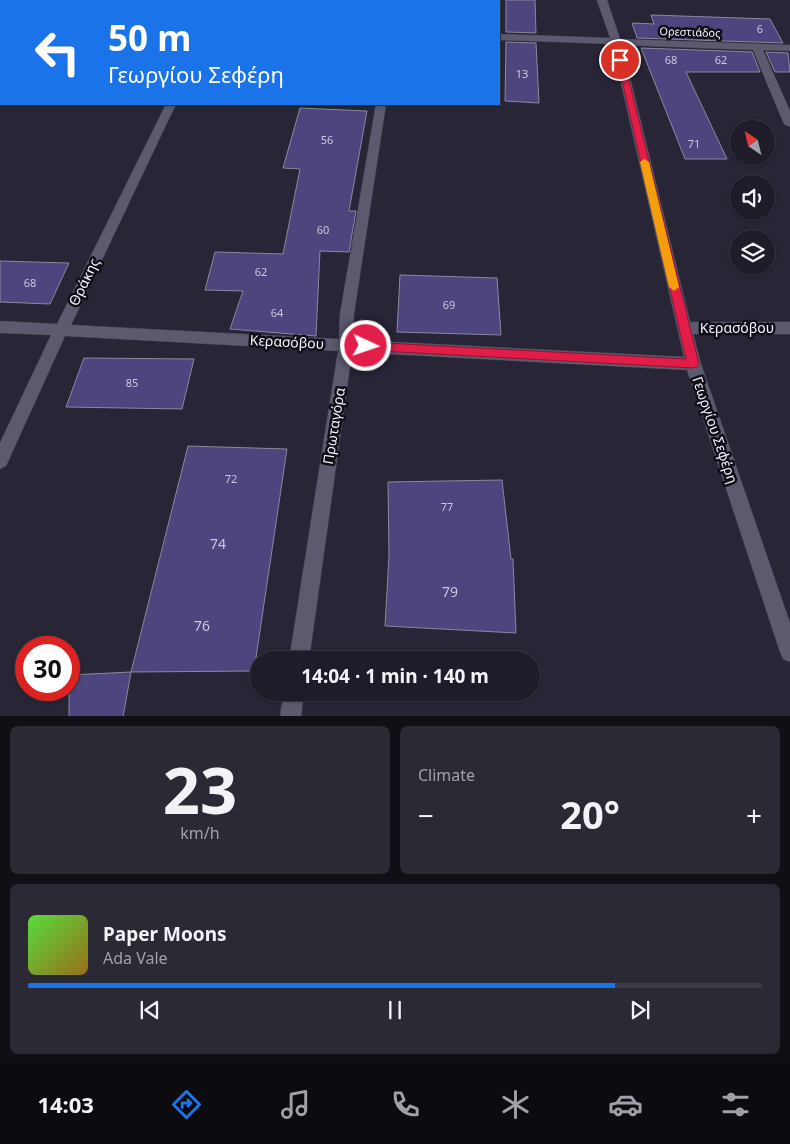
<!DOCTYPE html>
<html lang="en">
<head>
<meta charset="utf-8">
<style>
  :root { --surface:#1d1c28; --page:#2a2934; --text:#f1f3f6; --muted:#a0a1a8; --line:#3b3a45; --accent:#1a73e8 }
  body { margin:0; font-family:"Noto Sans",sans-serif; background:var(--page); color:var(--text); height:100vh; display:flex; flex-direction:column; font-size:19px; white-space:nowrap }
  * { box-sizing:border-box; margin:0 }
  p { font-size:16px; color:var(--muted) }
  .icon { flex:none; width:28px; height:28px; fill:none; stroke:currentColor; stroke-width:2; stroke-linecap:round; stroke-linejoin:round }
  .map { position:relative; height:716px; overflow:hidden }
  .details { display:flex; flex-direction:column; gap:10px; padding:10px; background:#100f16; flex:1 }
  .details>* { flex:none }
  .top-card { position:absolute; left:0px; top:0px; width:500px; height:105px; box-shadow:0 1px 4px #0004,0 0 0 1px var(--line); background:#1a73e8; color:#fff; overflow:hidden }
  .needle { width:32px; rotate:325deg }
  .tools { position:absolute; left:730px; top:120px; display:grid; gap:10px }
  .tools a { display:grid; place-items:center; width:45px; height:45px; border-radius:50%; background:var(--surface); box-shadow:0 1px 4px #0004,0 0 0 1px var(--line); font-size:25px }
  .speed { position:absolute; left:15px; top:636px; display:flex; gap:10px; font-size:25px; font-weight:700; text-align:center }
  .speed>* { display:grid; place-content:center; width:65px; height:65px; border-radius:50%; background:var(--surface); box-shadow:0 1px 4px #0004,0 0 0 1px var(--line); line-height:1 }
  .speed .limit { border:8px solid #d22; background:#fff; color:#111 }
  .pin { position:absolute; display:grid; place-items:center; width:42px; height:42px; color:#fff; margin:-21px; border:2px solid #fff; border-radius:50%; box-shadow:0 1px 5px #0007 }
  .me { position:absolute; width:55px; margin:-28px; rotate:93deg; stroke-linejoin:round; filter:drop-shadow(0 0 4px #0008) }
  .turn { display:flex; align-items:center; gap:18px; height:105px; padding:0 25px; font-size:22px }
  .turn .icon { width:65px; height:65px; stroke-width:2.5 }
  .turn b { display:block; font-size:35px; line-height:42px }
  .big { font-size:38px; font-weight:700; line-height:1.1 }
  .details .widget { flex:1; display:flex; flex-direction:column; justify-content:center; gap:8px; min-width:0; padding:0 18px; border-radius:8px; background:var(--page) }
  .details .dial { align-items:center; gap:0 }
  .dial b { font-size:65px; line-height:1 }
  .song { display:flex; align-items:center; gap:15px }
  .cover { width:60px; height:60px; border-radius:8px; background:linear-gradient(135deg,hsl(110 70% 55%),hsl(40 70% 35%)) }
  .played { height:5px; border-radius:2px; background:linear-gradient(90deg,var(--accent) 80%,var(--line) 80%) }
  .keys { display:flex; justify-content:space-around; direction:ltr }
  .heat { display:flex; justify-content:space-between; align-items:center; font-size:28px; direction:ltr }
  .details .tiles { flex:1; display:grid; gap:10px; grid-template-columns:1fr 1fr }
  .widget:last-child { grid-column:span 2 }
  .trip { position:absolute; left:250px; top:651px; width:290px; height:50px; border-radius:25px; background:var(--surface); box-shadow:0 1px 4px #0004,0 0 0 1px var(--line); font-weight:700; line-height:50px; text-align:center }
  .menu { display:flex; height:80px; justify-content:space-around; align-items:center; background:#0c0b10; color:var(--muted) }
  .menu .icon { width:35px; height:35px }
  .menu .on { color:var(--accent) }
  .menu b { font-size:22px; color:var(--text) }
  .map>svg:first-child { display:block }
</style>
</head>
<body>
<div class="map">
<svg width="790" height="717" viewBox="0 0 790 717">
  <rect width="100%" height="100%" fill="#272536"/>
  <path fill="#4d467e" stroke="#8a899e" d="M506 0H535L536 33 506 32Z
    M651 15 770 19 783 43 637 38 632 23 654 24Z
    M506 42 536 43 539 103 505 101Z
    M641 48 752 52 760 72H686L727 159H685Z
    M766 52 788 53 790 72H775Z
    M300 108 367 111 349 211H356L349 252 320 251 316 336 230 329 243 291 205 290 215 252 283 254 300 169 283 168Z
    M0 261 69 263 50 304 0 302Z
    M400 275 497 278 501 335 397 332Z
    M84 358 194 359 182 409 66 407Z
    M188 446 287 449 254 671 131 672Z
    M502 480 511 559H513L516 633 385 626 389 556 388 482Z
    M131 672 123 717H69V675Z"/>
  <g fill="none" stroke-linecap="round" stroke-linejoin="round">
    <g stroke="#42404e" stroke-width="1">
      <path id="street" d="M216 0H226V1H217Z
        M389 0H399V1H390Z
        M597 0H607L620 39 790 45V51L763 50 790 111V127L784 124 753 50 622 45 690 322H790V334H693L701 364 790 623V662L783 659 780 652 687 370 352 352 309 660H289L338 351 65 336 6 466 0 469V443L51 335 0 333V321L57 324 166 104H176L71 325 339 339 340 314 376 104H386L354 314V340L684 357 612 44 499 40V34L610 38Z
        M0 14H1V20H0Z
        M0 96 2 104H0Z
        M284 692H304L301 717H280Z"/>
    </g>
    <use href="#street" fill="#5b5a6e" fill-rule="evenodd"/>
  </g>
  <path fill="#e11d48" stroke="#92132f" d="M617 59 624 60 699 364 697 367 693 368 362 350 360 346 366 342 686 359Z"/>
  <path fill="#f59e0b" d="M644 159 649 162 679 287 674 291 669 287 640 162Z"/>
  <g text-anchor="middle" stroke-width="5" stroke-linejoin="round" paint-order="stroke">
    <g font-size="11" fill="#cac7de">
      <text x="760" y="33">6</text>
      <text x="671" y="64">68</text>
      <text x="721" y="64">62</text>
      <text x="522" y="78">13</text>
      <text x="327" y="144">56</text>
      <text x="694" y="148">71</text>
      <text x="323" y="234">60</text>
      <text x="261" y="276">62</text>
      <text x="30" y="287">68</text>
      <text x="449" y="309">69</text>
      <text x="277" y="317">64</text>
      <text x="132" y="387">85</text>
      <text x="231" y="483">72</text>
      <text x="447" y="511">77</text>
    </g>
    <g font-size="11" fill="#f3f2fe" stroke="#100f17">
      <text transform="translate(690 32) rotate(2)" y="4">Ορεστιάδος</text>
    </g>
    <g font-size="14" fill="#f3f2fe" stroke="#100f17">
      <text transform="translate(84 282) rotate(-64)" y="5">Θράκης</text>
      <text x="737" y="333">Κερασόβου</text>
      <text transform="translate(287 342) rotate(3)" y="5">Κερασόβου</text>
      <text transform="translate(334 426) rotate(-81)" y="5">Πρωταγόρα</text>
      <text transform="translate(715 430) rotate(71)" y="5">Γεωργίου Σεφέρη</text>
    </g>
    <g font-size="14" fill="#cac7de">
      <text x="218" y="549">74</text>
      <text x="450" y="597">79</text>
      <text x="202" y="631">76</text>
    </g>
  </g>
</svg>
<div class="tools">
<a><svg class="needle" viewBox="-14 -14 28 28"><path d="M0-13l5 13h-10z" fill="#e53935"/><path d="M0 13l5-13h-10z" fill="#a0a1a8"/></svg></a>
<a><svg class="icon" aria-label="sound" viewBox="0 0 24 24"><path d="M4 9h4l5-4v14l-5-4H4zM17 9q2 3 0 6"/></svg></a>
<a><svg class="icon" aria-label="layers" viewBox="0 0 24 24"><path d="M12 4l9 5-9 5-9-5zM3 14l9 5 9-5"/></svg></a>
</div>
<div class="speed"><div class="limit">30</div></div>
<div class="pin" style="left:620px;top:60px;background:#d93025"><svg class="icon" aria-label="arrive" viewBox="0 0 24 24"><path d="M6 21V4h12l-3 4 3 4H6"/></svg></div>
<svg class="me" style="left:366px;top:346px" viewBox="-20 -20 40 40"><circle r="17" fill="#e11d48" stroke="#fff" stroke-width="3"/><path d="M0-11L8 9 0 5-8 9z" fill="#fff"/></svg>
<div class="trip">14:04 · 1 min · 140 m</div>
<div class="top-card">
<div class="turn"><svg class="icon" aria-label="left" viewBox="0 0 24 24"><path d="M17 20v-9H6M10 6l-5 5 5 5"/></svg><div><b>50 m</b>Γεωργίου Σεφέρη</div></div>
</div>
</div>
<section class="details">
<div class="tiles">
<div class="widget dial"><b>23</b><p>km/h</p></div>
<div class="widget"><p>Climate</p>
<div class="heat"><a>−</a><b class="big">20°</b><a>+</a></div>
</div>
<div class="widget">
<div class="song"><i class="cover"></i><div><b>Paper Moons</b><p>Ada Vale</p></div></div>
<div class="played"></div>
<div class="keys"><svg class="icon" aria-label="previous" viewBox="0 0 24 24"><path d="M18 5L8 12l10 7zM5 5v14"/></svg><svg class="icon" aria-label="pause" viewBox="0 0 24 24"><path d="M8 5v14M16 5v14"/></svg><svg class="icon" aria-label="next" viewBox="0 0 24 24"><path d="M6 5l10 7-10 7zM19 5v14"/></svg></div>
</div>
</div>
</section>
<nav class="menu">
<b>14:03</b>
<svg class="icon on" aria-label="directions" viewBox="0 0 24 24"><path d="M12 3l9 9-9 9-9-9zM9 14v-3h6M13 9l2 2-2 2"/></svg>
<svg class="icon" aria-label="music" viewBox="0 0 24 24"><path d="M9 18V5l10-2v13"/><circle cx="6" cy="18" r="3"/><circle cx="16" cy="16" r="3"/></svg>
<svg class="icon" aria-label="phone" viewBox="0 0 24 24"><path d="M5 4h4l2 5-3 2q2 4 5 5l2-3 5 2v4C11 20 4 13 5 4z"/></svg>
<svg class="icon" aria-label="climate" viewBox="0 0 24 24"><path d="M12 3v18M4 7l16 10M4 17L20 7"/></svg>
<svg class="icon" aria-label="car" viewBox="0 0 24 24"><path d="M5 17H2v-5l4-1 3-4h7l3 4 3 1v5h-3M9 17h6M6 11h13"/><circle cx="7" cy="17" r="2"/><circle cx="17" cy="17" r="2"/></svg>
<svg class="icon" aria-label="filters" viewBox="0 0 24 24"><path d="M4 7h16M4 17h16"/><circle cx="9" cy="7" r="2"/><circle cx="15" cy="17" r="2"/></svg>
</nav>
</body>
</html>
